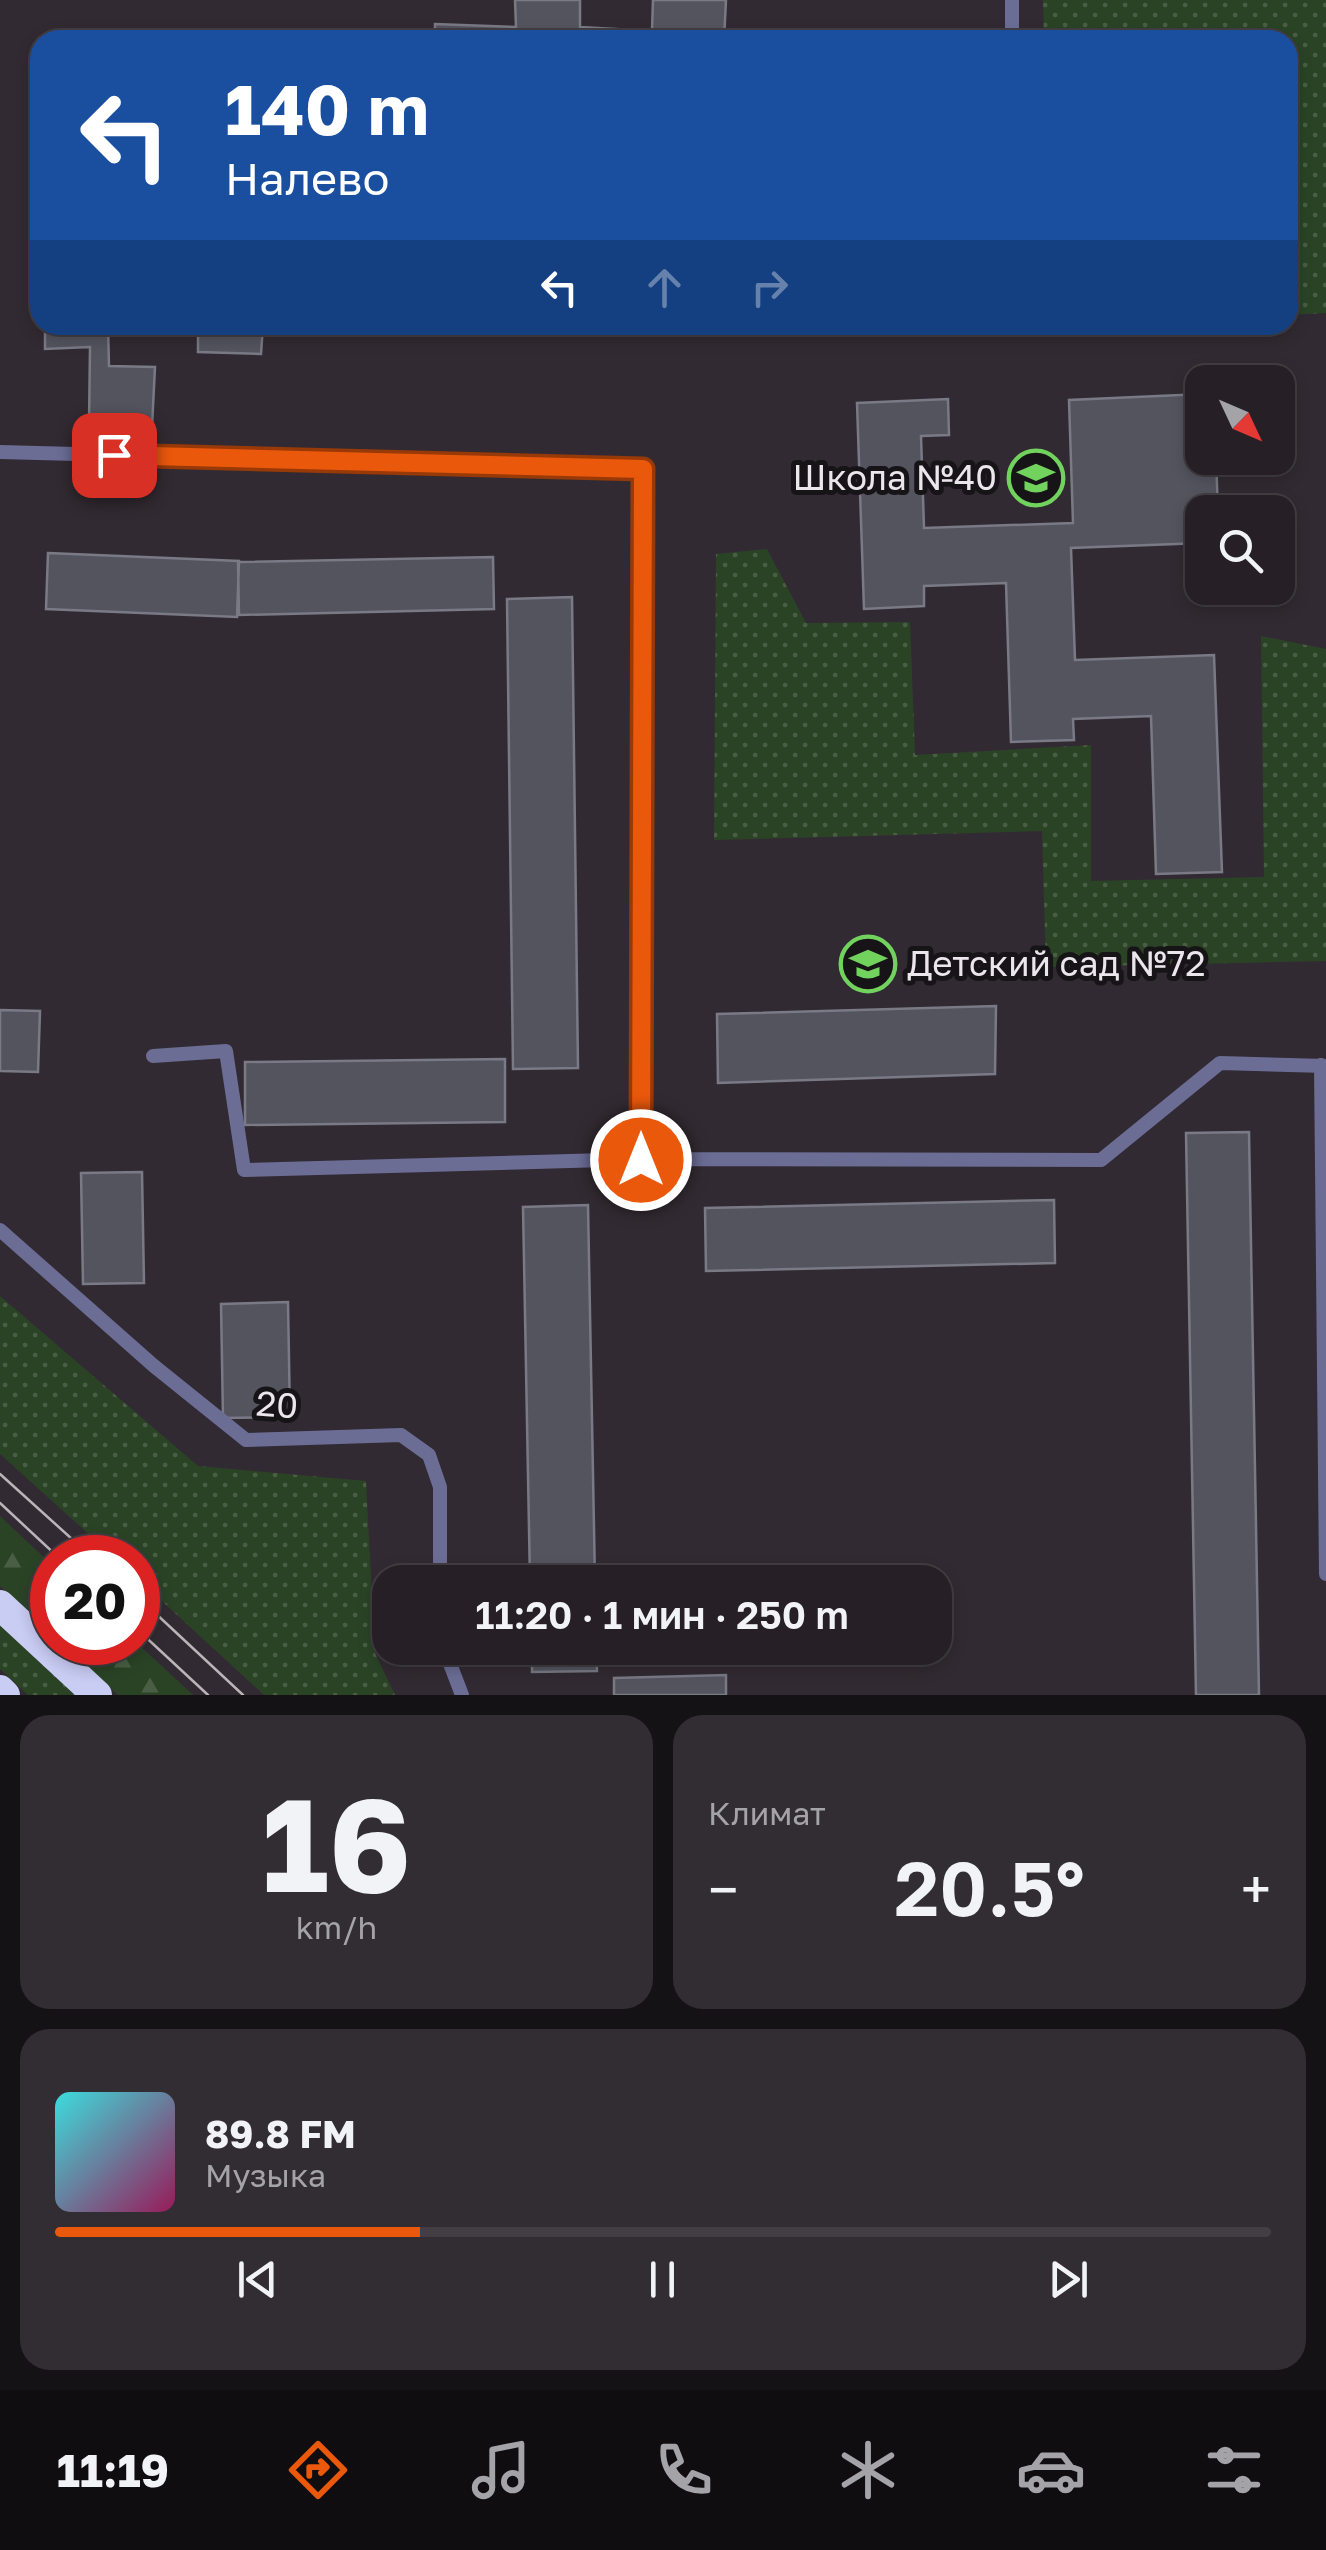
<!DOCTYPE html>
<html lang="ru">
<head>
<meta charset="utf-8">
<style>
  :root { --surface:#262026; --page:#322d32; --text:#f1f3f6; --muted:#a4a3a7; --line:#423e43; --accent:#ea580c }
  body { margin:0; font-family:"Golos Text",sans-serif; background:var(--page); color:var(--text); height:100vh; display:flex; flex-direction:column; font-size:38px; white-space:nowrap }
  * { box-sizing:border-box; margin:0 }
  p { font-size:32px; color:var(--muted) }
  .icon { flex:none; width:55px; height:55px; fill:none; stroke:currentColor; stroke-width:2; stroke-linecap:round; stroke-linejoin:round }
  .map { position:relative; height:1695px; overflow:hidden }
  .side { display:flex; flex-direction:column; gap:20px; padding:20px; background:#151215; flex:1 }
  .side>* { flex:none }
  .banner { position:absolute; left:30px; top:30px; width:1268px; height:305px; border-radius:30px; box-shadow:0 5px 15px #0003,0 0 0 2px var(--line); background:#1a4fa0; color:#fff; overflow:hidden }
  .needle { width:65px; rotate:134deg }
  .buttons { position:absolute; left:1185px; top:365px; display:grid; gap:20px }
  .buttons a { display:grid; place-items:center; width:110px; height:110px; border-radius:20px; background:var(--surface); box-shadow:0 5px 15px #0003,0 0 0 2px var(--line); font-size:50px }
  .speed { position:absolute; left:30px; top:1535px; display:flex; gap:20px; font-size:50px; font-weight:700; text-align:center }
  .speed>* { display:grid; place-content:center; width:130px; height:130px; border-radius:50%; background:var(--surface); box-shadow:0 5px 15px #0003,0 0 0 2px var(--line); line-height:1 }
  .speed .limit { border:15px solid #d22; background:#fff; color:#111 }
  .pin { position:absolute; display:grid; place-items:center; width:85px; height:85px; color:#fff; margin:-42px; border-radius:20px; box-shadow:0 5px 15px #0006 }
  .me { position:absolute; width:110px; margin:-55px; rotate:0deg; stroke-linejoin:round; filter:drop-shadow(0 0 8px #0008) }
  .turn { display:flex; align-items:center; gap:35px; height:210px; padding:0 30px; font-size:45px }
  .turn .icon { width:130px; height:130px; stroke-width:2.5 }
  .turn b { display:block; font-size:70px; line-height:85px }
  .lanes { display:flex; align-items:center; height:95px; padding:0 30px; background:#0003; justify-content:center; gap:50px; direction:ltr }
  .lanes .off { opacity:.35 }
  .big { font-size:75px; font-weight:600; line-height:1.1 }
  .side .tile { flex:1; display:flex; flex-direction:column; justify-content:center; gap:15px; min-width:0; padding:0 35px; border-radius:30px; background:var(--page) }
  .side .dial { align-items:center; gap:0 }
  .dial b { font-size:130px; line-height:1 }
  .song { display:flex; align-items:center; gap:30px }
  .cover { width:120px; height:120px; border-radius:15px; background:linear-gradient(135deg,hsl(180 70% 55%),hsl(330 70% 35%)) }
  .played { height:10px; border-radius:5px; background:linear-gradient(90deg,var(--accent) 30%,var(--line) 30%) }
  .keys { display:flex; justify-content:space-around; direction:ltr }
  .heat { display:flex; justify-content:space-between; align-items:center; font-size:55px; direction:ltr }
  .side .tiles { flex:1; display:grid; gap:20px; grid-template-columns:1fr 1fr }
  .tile:last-child { grid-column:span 2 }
  .trip { position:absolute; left:372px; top:1565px; width:580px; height:100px; border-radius:30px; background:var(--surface); box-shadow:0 5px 15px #0003,0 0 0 2px var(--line); font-weight:600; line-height:100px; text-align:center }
  .tab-bar { display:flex; height:160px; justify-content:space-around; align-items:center; background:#0f0d0f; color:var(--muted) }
  .tab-bar .icon { width:70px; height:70px }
  .tab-bar .current { color:var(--accent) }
  .tab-bar b { font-size:45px; color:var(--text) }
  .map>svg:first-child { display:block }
</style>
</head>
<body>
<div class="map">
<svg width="1326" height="1695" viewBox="0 0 1326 1695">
  <defs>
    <pattern id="green-dots" width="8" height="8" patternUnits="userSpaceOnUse" patternTransform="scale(2.5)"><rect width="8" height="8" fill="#2a4325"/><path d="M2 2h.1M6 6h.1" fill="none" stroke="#495e45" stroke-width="1.8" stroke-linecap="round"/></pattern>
    <pattern id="forest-firs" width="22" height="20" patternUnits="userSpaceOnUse" patternTransform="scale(2.5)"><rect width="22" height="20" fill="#2a4325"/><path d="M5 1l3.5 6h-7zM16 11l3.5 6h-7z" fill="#495e45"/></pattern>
  </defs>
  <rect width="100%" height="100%" fill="#322a32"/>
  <path fill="url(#green-dots)" d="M1043 0H1326V313L1288 315V40H1044Z
    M767 549 806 623 910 622 915 755 1091 745V881L1264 877 1261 636 1326 649V961L1046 967 1042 831 714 840 716 554Z
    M0 1296 198 1466 366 1481 375 1653 395 1695H264L138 1579V1558L114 1557 0 1454Z
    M0 1620 80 1695H28L0 1669Z"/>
  <path fill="url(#forest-firs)" d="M0 1516 52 1565V1634L0 1586Z
    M61 1643H137L193 1695H118Z"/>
  <path fill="#54545f" stroke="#797a85" stroke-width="2.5" d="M515 0H580V27L652 31 653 0H726L724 40H435V24L516 27Z
    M45 325H108L109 366 155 367 152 427 89 424 90 347 45 349Z
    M198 325H263L261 354 198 352Z
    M1202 394V458H1216L1218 512H1202V543L1071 548 1075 660 1214 655 1222 872 1156 874 1151 716 1073 719 1074 740 1011 742 1006 583 924 586V606L864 609 857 403 948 399 949 435 921 436 924 528 1073 523 1069 400Z
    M48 553 239 561 237 617 46 609Z
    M493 557 494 609 239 615 238 562Z
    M572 597 578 1068 513 1069 507 599Z
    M996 1006 995 1074 718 1083 717 1014Z
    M0 1010 40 1011 38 1072 0 1071Z
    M505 1059V1122L245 1125V1062Z
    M1249 1132 1259 1695H1196L1186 1133Z
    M142 1172 144 1283 83 1284 81 1173Z
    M1054 1200 1055 1263 706 1271 705 1208Z
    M588 1205 595 1582H530L523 1207Z
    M288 1302 290 1417 223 1418 221 1304Z
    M532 1648H596L597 1671 532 1672Z
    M726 1675V1695H614V1678Z"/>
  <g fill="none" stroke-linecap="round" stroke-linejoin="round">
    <path stroke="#6b6d95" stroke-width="14" d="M1012 40V0
      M0 452 643 469 641 1159 1101 1160 1220 1063 1326 1066
      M153 1056 226 1051 244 1170 641 1159
      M1321 1065 1326 1574
      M0 1230 154 1366 246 1440 401 1435 429 1455 440 1487V1582
      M444 1648 462 1695"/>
    <path stroke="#c9ccf3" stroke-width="30" d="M0 1605 97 1695
      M0 1690 5 1695"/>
    <path stroke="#bbb5bb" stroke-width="2.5" d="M0 1474 93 1558
      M0 1503 59 1558
      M138 1597 243 1695
      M138 1630 208 1695"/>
  </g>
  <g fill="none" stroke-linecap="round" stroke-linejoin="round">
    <g stroke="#983908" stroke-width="25">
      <path id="route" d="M114 455 643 469 641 1160"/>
    </g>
    <use href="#route" stroke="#ea580c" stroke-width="18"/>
  </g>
  <defs>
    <g id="school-ring" transform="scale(2.875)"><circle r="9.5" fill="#171418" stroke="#71d35e" stroke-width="1.5"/><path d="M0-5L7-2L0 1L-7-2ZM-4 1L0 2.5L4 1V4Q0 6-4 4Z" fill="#71d35e"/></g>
  </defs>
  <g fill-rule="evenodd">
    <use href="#school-ring" x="1036" y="478"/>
    <use href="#school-ring" x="868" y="964"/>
  </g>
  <g text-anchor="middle" stroke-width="10" stroke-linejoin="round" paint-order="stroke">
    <g font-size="35" fill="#ebe6eb" stroke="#171418" text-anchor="end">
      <text x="997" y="490">Школа №40</text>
      <text x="907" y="976" text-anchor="start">Детский сад №72</text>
    </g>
    <g font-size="35" fill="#ebe6eb" stroke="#171418">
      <text transform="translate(277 1405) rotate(4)" y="12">20</text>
    </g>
  </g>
</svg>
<div class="buttons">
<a><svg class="needle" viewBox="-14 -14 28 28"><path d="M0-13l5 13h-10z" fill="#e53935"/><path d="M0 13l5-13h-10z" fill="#a4a3a7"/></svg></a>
<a><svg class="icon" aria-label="search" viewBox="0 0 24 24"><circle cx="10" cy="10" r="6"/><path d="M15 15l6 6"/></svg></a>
</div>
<div class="speed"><div class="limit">20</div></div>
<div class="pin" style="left:114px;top:455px;background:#d93025"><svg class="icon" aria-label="arrive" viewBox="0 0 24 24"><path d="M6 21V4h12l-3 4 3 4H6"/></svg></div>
<svg class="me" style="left:641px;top:1160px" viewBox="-20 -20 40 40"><circle r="17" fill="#ea580c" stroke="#fff" stroke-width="3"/><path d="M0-11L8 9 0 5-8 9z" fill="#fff"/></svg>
<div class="trip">11:20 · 1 мин · 250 m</div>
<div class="banner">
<div class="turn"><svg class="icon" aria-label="left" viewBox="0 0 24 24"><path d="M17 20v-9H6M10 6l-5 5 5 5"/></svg><div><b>140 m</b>Налево</div></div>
<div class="lanes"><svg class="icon" aria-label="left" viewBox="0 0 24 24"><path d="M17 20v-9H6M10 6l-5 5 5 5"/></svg><svg class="icon off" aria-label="ahead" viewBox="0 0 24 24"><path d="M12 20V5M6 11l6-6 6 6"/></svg><svg class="icon off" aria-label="right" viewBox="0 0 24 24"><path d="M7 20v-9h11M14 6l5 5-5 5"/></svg></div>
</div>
</div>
<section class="side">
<div class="tiles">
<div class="tile dial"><b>16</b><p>km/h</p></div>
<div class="tile"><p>Климат</p>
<div class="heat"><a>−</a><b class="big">20.5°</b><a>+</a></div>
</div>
<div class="tile">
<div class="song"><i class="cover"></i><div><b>89.8 FM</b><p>Музыка</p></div></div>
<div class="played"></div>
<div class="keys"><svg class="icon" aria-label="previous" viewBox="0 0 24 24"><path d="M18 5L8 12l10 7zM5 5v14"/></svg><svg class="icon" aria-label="pause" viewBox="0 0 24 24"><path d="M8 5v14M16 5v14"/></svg><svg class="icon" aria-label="next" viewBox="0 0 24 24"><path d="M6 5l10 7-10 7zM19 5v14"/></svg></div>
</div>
</div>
</section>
<nav class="tab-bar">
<b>11:19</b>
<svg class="icon current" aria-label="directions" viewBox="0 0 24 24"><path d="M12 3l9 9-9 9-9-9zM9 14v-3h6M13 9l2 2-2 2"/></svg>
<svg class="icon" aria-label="music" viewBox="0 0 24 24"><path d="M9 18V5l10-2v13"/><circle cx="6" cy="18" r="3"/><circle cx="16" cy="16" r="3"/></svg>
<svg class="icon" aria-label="phone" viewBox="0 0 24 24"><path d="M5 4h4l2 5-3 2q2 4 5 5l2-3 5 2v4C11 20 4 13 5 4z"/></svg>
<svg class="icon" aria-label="climate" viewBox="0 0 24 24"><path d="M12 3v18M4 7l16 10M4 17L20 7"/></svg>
<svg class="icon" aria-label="car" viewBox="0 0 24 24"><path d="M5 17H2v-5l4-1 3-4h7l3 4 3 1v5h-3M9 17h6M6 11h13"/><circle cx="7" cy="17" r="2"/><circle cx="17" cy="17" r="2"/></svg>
<svg class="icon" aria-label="filters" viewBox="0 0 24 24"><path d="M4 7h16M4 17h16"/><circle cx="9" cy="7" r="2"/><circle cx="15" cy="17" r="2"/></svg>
</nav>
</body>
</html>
